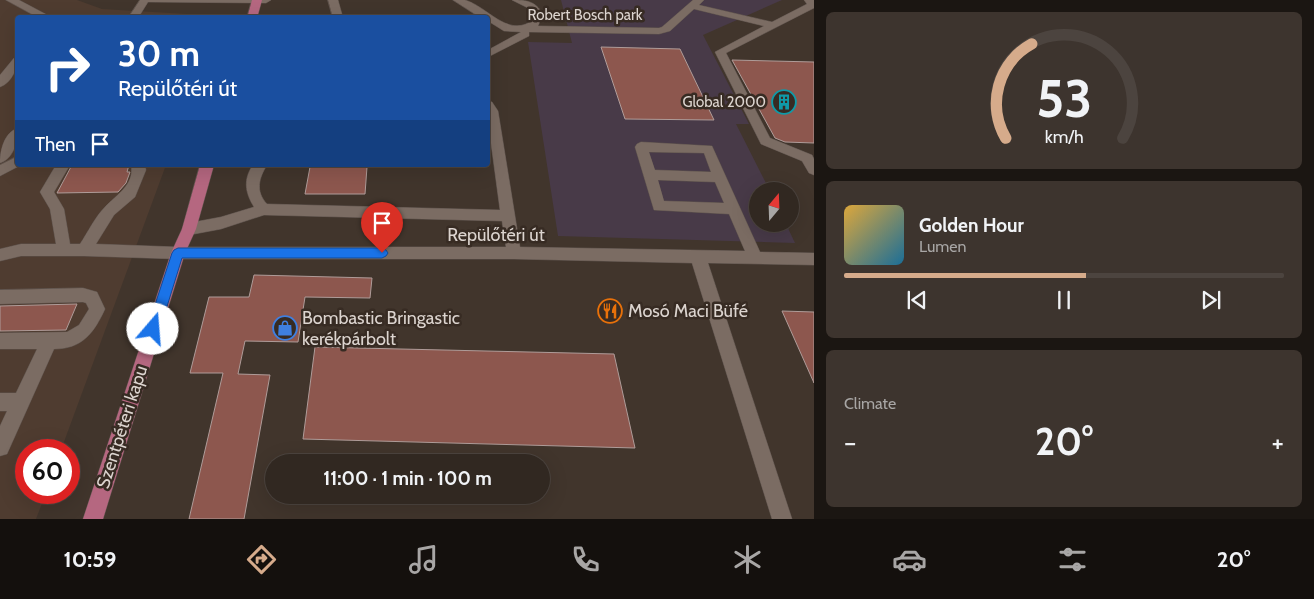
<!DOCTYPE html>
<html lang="en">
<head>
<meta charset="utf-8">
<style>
  :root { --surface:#312821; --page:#3d342e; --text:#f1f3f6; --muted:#a8a6a5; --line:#4c443f; --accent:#d6ab8b }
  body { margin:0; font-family:Cabin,sans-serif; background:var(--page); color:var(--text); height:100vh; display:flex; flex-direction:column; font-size:19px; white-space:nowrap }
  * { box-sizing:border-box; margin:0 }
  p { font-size:16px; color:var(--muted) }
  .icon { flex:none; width:28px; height:28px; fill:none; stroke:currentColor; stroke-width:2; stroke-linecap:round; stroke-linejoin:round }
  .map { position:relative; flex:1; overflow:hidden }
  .side { display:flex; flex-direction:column; gap:12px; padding:12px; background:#1b1612; width:500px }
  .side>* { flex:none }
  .guide { position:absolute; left:15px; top:15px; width:475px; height:152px; border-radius:5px; box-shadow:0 5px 20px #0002,0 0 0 1px var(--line); background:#1a4fa0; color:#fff; overflow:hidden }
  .needle { width:32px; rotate:19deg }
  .buttons { position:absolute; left:749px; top:182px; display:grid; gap:10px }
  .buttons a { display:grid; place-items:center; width:50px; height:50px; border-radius:50%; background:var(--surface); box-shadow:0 5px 20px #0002,0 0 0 1px var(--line); font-size:25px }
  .speed { position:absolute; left:15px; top:439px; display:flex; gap:10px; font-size:25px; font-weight:700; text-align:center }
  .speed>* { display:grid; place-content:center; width:65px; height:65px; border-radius:50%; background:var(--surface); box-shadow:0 5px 20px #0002,0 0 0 1px var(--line); line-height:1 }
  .speed .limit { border:8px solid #d22; background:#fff; color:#111 }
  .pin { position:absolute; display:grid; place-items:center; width:42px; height:42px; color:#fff; margin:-51px -21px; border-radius:50% 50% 50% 0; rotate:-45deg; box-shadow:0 0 5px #0007 }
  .pin .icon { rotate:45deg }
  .me { position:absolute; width:55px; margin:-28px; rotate:18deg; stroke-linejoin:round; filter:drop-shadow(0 0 4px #0008) }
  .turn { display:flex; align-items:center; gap:18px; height:105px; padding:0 20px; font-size:22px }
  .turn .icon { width:65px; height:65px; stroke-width:2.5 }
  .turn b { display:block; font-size:35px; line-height:42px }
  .then { display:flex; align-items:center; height:48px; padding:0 20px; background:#0003; gap:10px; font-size:19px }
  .big { font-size:38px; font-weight:700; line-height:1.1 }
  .side .card { flex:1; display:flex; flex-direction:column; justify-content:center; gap:8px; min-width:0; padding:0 18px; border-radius:8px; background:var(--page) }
  .side .dial { align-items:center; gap:0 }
  .dial svg { height:130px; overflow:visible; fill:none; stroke:var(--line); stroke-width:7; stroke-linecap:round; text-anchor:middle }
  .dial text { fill:var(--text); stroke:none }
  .song { display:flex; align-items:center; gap:15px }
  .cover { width:60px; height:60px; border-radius:8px; background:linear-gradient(135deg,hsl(40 70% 55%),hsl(200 70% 35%)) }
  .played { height:5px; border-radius:2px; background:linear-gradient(90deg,var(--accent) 55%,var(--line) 55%) }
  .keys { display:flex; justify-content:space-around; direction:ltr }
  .heat { display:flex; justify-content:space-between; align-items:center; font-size:28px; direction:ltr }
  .trip { position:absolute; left:265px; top:454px; width:285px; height:50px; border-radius:25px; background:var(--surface); box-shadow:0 5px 20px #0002,0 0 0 1px var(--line); font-weight:700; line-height:50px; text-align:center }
  .menu { display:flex; height:80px; justify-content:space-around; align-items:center; background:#14100d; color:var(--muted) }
  .menu .icon { width:35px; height:35px }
  .menu .selected { color:var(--accent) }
  .menu b { font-size:22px; color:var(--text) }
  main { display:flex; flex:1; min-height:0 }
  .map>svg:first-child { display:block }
</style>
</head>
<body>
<main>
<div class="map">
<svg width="814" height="519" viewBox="0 0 814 519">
  <rect width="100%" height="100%" fill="#41352c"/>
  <path fill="#4f3c30" d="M0 0H77L102 9 221 16 220 18H18V165H166L61 450H26V492L46 493 36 519H0Z"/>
  <path fill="#483a48" d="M561 0H782L703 35 749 124H736L770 191H758V224H786L795 243 558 236 528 42 572 43Z"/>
  <path fill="#8d574e" stroke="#af9c99" d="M601 47 680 49 714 120 625 119Z
    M732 60 814 62V143L785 142 775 138Z
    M72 165H129L127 172H130L126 183 118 192 57 193Z
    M310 167H367L365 194H305Z
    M254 275 372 278 370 298 305 297 298 342 245 341 238 374 270 375 244 519H189L223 373H190L209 297H249Z
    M77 304 66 330 0 331V306Z
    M782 311 814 312V383Z
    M315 347 614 354 635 448 303 439Z"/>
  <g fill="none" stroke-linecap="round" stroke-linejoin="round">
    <g stroke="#5e534d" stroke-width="1">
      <path id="minor" d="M6 0H19L53 18H39Z
        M140 0H271L266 3 148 2 138 18H128Z
        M328 0H338L343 18H333Z
        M453 0C457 0 462 0 465 0 488 7 506 36 530 22L533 14 526 7 512 0C527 0 535 1 543 14L538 26 659 28 662 27 693 0H704L699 5 772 22 807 4 804 0H814V8L726 53 770 138 812 155 814 159V175L809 173 802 161 761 144 715 52 764 26 694 9 670 31 659 34 529 32V36L488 57V50L521 32 504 31 488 21V18H481Z
        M18 57C18 67 12 83 0 87V75L14 58Z
        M488 101 492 102 498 111 520 247 745 251 729 214 654 210 635 147 637 144 641 142 712 146 760 252 814 253V265L708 263 792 519H772L692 263 514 259H178L84 256H21L0 261V249L21 244H56L50 209 40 192 56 165H70L54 192 64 209 70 244H80C88 232 95 217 105 207 116 195 135 185 131 165H145L146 170 135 197 114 215 96 244 178 247H506L502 221 264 215 221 229 189 235 184 233 182 229 184 225 189 223 221 217 254 207C245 193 243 179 253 165H267C259 178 255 191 267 204L500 210 488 121ZM649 152 704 153 711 172 655 170ZM658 180 715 182 724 203 664 201Z
        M18 128C18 140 14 159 0 163 0 151 4 132 18 128Z
        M18 156V165H21L0 176V165Z
        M83 288 97 292 105 309C94 333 82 349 54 349L7 454 0 456V426L7 411H0V393H16L37 349H0V333L67 332 79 325 89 309 86 303 83 302 0 304V290Z"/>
    </g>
    <g stroke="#5e534d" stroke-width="1">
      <path id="major" d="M252 0H262L257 18H247Z
        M200 165H214L196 229 185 253 103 519H83L171 253 182 229Z"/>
    </g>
    <use href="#minor" fill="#7b6c63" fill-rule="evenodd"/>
    <use href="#major" fill="#b56780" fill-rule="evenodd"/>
  </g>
  <path fill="#1a73e8" stroke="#114b97" d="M178 248H382L386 250 388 253 386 256 382 258H182L160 329 158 333 153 335 149 333 147 329 172 253 174 250Z"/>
  <defs>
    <g id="building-ring" transform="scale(1.25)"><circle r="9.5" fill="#372b23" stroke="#0f9aa8" stroke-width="1.5"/><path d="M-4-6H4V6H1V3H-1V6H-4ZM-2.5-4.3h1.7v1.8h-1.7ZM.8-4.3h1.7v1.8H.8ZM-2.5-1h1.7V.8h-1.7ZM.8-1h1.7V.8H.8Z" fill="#0f9aa8"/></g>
    <g id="restaurant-ring" transform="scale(1.25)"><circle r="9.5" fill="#372b23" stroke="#e8710a" stroke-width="1.5"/><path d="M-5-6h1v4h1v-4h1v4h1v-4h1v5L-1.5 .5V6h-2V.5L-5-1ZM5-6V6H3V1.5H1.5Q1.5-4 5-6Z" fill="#e8710a"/></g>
    <g id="shop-ring" transform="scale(1.25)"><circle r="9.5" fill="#372b23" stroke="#3f7fe0" stroke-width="1.5"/><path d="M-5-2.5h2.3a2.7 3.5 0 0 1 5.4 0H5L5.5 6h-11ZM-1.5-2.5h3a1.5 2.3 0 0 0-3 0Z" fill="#3f7fe0"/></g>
  </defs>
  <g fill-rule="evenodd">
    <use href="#building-ring" x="784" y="102"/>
    <use href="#restaurant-ring" x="610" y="311"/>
    <use href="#shop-ring" x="285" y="328"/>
  </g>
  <g text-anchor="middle" stroke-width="5" stroke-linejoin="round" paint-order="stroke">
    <g font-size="15" fill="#dcd4cf" stroke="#372b23">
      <text x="585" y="20">Robert Bosch park</text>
    </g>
    <g font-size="15" fill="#dcd4cf" stroke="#372b23" text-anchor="end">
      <text x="766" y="107">Global 2000</text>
    </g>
    <g font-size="18" fill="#dcd4cf" stroke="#372b23">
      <text x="496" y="241">Repülőtéri út</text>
      <text transform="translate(122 427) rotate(-72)" y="6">Szentpéteri kapu</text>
    </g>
    <g font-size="18" fill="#dcd4cf" stroke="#372b23" text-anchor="start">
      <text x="628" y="317">Mosó Maci Büfé</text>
      <text x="302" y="324">Bombastic Bringastic<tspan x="302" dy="21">kerékpárbolt</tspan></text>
    </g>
  </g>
</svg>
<div class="buttons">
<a><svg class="needle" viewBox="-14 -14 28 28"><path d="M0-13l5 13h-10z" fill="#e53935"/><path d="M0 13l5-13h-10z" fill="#a8a6a5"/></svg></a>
</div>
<div class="speed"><div class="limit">60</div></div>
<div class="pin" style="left:382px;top:253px;background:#d93025"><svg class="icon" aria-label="arrive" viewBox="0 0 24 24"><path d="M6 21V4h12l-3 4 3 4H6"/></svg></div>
<svg class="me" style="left:153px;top:329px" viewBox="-20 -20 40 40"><circle r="19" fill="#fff"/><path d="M0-13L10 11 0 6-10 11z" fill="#1a73e8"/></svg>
<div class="trip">11:00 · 1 min · 100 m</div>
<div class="guide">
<div class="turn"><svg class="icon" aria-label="right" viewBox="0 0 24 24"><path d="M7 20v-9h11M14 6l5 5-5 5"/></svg><div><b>30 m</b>Repülőtéri út</div></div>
<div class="then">Then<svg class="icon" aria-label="arrive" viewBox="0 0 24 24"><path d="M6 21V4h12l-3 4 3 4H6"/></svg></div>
</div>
</div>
<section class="side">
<div class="card dial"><svg viewBox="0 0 100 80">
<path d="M14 69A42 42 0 1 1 86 69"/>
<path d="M14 69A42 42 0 0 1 30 11" stroke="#d6ab8b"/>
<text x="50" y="56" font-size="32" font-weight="700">53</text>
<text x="50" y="72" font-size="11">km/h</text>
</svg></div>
<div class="card">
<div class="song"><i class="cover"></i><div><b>Golden Hour</b><p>Lumen</p></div></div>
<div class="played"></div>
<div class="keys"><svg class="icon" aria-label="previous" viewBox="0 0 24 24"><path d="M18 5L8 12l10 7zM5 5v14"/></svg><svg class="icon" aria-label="pause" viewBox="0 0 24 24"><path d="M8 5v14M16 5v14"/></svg><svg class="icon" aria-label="next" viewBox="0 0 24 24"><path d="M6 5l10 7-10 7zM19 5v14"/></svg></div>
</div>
<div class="card"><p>Climate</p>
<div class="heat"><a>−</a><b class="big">20°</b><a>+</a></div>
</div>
</section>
</main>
<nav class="menu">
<b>10:59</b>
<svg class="icon selected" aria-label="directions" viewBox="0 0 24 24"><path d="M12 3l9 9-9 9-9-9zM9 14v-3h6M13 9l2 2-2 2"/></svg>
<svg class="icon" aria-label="music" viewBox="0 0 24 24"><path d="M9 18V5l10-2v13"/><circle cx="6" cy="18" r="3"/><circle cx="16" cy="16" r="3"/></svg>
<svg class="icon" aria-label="phone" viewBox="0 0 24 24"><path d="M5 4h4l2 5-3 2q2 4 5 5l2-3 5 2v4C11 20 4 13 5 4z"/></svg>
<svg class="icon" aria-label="climate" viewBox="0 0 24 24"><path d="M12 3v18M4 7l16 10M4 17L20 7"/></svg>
<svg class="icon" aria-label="car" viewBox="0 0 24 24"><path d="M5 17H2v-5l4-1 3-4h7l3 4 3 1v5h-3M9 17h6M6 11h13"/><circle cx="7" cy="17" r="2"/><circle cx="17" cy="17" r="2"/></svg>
<svg class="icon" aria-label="filters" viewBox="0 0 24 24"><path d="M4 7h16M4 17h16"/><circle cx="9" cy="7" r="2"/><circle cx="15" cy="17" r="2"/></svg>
<b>20°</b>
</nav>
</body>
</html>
